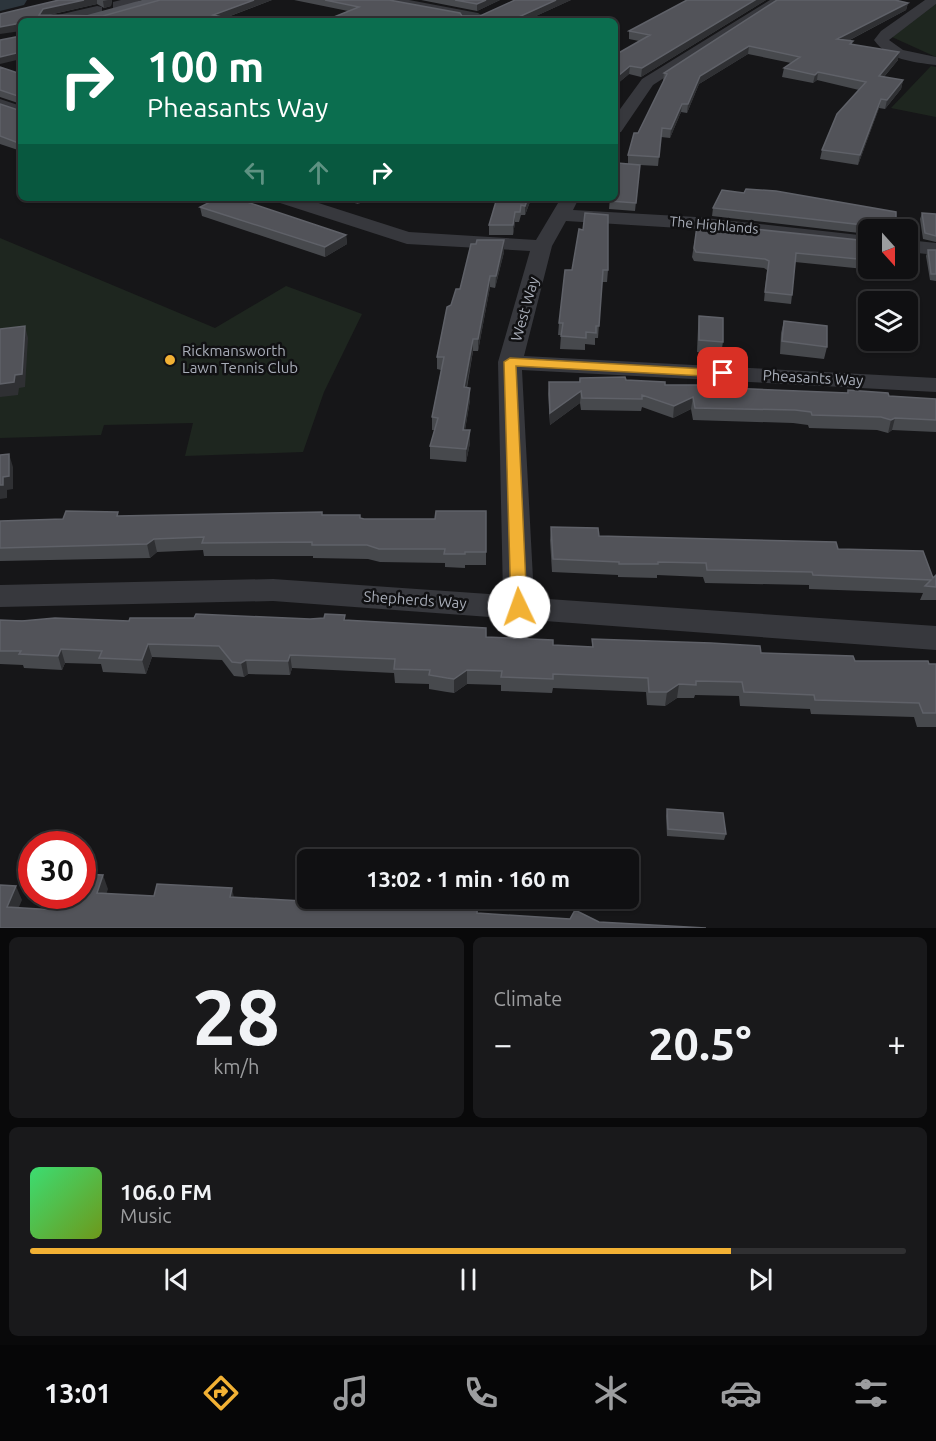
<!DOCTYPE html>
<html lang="en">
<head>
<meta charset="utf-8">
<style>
  :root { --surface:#101012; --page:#19191b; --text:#f1f3f6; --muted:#9c9d9f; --line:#303032; --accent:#f2b134 }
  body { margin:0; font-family:Ubuntu,sans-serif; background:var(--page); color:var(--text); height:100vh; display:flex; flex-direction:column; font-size:22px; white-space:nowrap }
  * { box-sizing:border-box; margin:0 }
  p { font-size:20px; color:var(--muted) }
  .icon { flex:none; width:33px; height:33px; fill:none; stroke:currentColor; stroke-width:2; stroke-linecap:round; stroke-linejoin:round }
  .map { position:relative; height:928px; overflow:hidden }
  .panel { display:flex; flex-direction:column; gap:9px; padding:9px; background:#09090a; flex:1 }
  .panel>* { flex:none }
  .hud { position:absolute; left:18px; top:18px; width:600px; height:183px; border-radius:9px; box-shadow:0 2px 4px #0004,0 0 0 2px var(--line); background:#0b6e4f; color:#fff; overflow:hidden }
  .needle { width:39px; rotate:159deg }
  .buttons { position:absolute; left:858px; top:219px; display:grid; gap:12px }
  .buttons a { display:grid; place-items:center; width:60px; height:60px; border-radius:9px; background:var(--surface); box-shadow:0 2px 4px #0004,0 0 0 2px var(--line); font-size:30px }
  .speed { position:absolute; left:18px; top:831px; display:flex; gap:12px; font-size:30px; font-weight:700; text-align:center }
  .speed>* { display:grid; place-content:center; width:78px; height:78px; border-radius:50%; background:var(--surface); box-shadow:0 2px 4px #0004,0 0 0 2px var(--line); line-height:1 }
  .speed .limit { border:9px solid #d22; background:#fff; color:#111 }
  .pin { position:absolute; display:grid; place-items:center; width:51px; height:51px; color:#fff; margin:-26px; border-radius:12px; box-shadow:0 3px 9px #0006 }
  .me { position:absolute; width:66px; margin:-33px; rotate:357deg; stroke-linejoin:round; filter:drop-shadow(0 0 4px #0008) }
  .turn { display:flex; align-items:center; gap:21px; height:126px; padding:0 30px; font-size:27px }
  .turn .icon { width:78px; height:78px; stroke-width:2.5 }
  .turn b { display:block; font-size:42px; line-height:51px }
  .lanes { display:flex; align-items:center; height:57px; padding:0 30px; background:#0003; justify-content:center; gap:30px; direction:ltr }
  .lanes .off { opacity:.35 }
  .big { font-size:45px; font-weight:700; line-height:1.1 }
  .panel .tile { flex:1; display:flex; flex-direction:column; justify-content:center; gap:9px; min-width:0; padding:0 21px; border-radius:9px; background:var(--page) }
  .panel .dial { align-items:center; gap:0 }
  .dial b { font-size:78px; line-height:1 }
  .song { display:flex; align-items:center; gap:18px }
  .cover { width:72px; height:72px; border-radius:9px; background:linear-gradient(135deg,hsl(140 70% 55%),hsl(80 70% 35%)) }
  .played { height:6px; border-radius:3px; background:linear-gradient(90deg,var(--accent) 80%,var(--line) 80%) }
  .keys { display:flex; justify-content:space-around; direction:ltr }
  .heat { display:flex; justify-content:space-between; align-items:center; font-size:33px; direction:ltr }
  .panel .tiles { flex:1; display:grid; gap:9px; grid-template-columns:1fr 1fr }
  .tile:last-child { grid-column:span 2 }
  .trip { position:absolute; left:297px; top:849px; width:342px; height:60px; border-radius:9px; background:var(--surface); box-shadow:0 2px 4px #0004,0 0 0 2px var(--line); font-weight:700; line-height:60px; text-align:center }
  .menu { display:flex; height:96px; justify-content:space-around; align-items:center; background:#060607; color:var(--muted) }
  .menu .icon { width:42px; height:42px }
  .menu .current { color:var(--accent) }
  .menu b { font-size:27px; color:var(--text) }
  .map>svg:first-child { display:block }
</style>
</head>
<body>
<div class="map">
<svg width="936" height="928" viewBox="0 0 936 928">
  <rect width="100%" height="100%" fill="#161618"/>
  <path fill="#1e261f" d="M936 4V57L892 37Z
    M931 66 936 67V117L891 108Z
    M0 238 215 328 286 286 362 314 324 392 303 452 185 456 193 423 104 425 101 435 0 438Z"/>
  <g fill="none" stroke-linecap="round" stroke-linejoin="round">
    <path fill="#2c353c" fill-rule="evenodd" d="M0 0H27L24 5 0 11Z"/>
    <path fill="#37383d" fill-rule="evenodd" d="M121 0H141L123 8H113V2Z
      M382 0H409L478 13 485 17 478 21 388 4Z
      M770 0H785L653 85 621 132 615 133V116L642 79Z
      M925 0H936V4L889 40 903 50 936 57V65C913 62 888 60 874 40L881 31Z
      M97 6 102 7V13L67 21H43L45 18Z
      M0 99 21 106V116L0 109Z
      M275 198H303L409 232 536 240 561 198H579L573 210 696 217 868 236V248L696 229 566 221 552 246 524 356 936 378V392L522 370 534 598 936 626V650L273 601 0 607V585L273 579 503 595 498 362 530 251 407 244 277 202Z
      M908 240 936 243V255L908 252Z"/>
    <path fill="#53555c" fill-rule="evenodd" d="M142 0H167L165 3 104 21H78L80 17Z"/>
  </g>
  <path fill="#47494d" d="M59 0H112L111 6 104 8 97 4 49 15 103 16 160 0H272L225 18 21 21Z
    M294 0H389L462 16H480L515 0H571L525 21H324L348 11Z
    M421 0H500L477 11Z
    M687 0H766L641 77 629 74 617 84 615 87V55L639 41 629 39V31Z
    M777 0 908 3 906 10 848 41 852 44 898 60 884 77 903 80 901 89 885 109 879 108 858 165 820 159 822 150 859 90 817 80 813 83 782 77 784 68 791 63 748 54 699 84 687 113 681 112 670 138 661 137 658 166 640 165 635 211 609 209 610 198 628 164V155L638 133 664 82 663 81 664 73Z
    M0 67 21 74V104L0 97Z
    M0 104 18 110 21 108V151L0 144Z
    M722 190 896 230H868V234L712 216 713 208Z
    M338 198H370L358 204Z
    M531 199 525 215H521L519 222H515L513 235H489V225Z
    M200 207 346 235 347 244 325 257 202 216Z
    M922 213 936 214V242L923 239 920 219Z
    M697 226 868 241V268H895L894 272 795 262 792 295 791 304 764 301 767 270 764 268 694 261 692 257Z
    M928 250H936V281L930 280 926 256Z
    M504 252 495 288 490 287 478 351H473L467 388 470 400 465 430H470V443L466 462 430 459V446L435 430H432V417L441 370 437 369V357L451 305 460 289Z
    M572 270H608L607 282H602L598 338H595V345L585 344V350L560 349 561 335H558L559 323Z
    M699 316 723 342 721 354 697 352 698 328Z
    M784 321 827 347 824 359 780 354 781 333Z
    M580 378 626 380 665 385H707L708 382 729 388 847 393 848 390 889 396 936 399V432L892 430 888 433 877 430 809 428 808 425 793 423 693 420 691 409 673 418 642 407 641 411 581 410 580 403 550 425 548 394 549 382H579Z
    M486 511V565H465V568L445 567V563L380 562 368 559 313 558V556H204L203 550 157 552 150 558 0 561V521L63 519 119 516 322 515 364 519H435Z
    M551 527 599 536 838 549 933 578 936 575V600H920L923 593 809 589V585L705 583 703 577 657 575V578L618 577V575L552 572 550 540Z
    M310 619 346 620 553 645 592 647V639L855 661 936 664V727H917L914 717 811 714 810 709 740 706 739 696 695 695 694 698H677L665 706 647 705 646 692 553 688 552 693 501 691V685L467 684 454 693 447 692 429 689V684L395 683 394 673 292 668 290 675 248 674 244 677 234 676 222 660 152 657 146 674 103 672 101 664 65 663 62 670 24 668 23 665 0 664V620L129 621Z
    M667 809 726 834 724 840 667 836 666 816Z"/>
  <path fill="#2f3033" d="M84 0H97V4L44 16 39 15 43 9Z
    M108 0H112L111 6 104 8 103 1Z
    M254 0H272L217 21 213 15Z
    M486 0H500L477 11V4Z
    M556 0H571L525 21H510Z
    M755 0H766L641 77 642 68Z
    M908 3 906 10 836 47 837 39Z
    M21 23V31L0 34V27Z
    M749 46 748 54 699 84 687 113 688 104 700 76Z
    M21 52V59L0 64V57Z
    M899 52 898 60 877 85 879 76Z
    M630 66 629 74 617 84 615 87V80L618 76Z
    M818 72 817 80 813 83 815 75Z
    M903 80 901 89 885 109 887 100Z
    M881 99 879 108 858 165 860 155Z
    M682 104 681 112 670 138 671 129Z
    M359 198H370L358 204V199Z
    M528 198H534L531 199 525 215V206Z
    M515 212V222L513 235V225Z
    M346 235 347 244 325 257V247Z
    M504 240V252L495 288 496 276Z
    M490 276V287L478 351V339Z
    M25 326 28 338 25 387 19 388 18 395 0 397V384L15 375Z
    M473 339V351L464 400V387Z
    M470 388V400L463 442V430Z
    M581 391 580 403 550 425V413Z
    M693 397 691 409 673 418 674 406Z
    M895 418 892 430 888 433 891 420Z
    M470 430V443L466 462V449Z
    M9 454 13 467V489L7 490V498L0 499V485L3 477Z
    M154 539 157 552 150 558 147 544Z
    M148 644 152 657 146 674 142 660Z
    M61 649 65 663 62 670 58 656Z
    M290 655 292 668 290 675 288 661Z
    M246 660 248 674 244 677 241 663Z
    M467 670V684L454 693V679Z
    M679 684 677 698 665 706 667 692Z
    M103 875 108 889 102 907 97 893Z
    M16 886 22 900 13 921 7 907Z
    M232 888 235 902 230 897Z"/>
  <path fill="#525359" stroke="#5f6168" stroke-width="1.5" d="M59 0H84L43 9 39 15 103 16 160 0H254L213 15 239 21H21V33V23L0 27V14Z
    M325 0H389L460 13 462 16H480L515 0H556L510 21H324L359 7Z
    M455 0H486L477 4Z
    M687 0H755L642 68 630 66 618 76 615 80V55L650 35 629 31Z
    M777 0H895L908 3 837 39 853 41 850 44 899 52 879 76 903 80 887 100 881 99 860 155 822 150 837 114 866 82 818 72 815 75 784 68 800 57 749 46 700 76 688 104H682L671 129 662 128 659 157 628 155 634 133H638L667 74 664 73Z
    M21 36V52L0 57V40Z
    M0 67 21 74V98V97L0 90Z
    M0 104 18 110 21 108V144L0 136Z
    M617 163 640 165 636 203 610 201V198H615V172Z
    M746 189 776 191 896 212V230H872V226L713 208 722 190 744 193Z
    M218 198H235L346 235 325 247 200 207Z
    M497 198H528L525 206 521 205 520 212H515L513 225H489Z
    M585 213 608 215V270H603L599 326H596V333L586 332V338L561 336 563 323H559L565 270H572L579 229 583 230Z
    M922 213 936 214V236L925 233Z
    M706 224 868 241V260L796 253 792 295 765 292 769 261 765 259 696 252 694 248 697 226 704 227Z
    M477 240H504L496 276H490L478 339H473L464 387 470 388 463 430H470L466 449 430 446 438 418 432 417 444 357H437L447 307 451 305 456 289H460L471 244H476Z
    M928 250H936V274H931Z
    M699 316 723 318V342L699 340Z
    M784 321 827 326V347L782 341Z
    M25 326 22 374 15 375 14 382 0 384V329Z
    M625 377 626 380 665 382V385H709L708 382 728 383 729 388 848 393V390L888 393 889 396 936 399V420L895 418 891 420 881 417 812 415 811 412 795 410 695 408 693 397 674 406 642 395V399L582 398 581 391 550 413 549 382H580V378Z
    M9 454V476L3 477V485H0V455Z
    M66 511 118 512 117 516 322 512V515H360V518L364 519H435L436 511H486V552H465V554H444L445 549H379L367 545H312V542L202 543 204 537 154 539 147 544 0 548V521L63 519Z
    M551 527 598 528 599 536 836 542 838 549 923 551 933 578 936 575V587L925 586 931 580 813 575 812 572 707 570 706 563 658 562V564H619V562L553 559Z
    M196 614 310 619 324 618 325 614 345 615 344 620 486 628V637L553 640V645L593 647 592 639 711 643 760 646 761 653 853 656 855 661H928L929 664H936V713H923L919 703 815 700 814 695 744 692 742 682 696 681V685L679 684 667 692H649L648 678 553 674V679L501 677 502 671 467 670 454 679 447 678 429 675 430 670 394 669 395 659 290 655 288 661 246 660 241 663 232 662 219 646 148 644 142 660 99 658 102 651 61 649 58 656 19 654 21 651H0V620L22 621 55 618 129 621 130 618H194Z
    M667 809 723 813 726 834 668 829Z
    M82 874 103 875 97 893 154 896 157 884 232 888 230 897 321 902V898H345L408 902V898H478L477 913 570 919 575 910 599 922 706 928H0V885L16 886 7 907 56 910 62 896H82Z"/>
  <path fill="#f2b134" stroke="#9d7322" stroke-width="1.5" d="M510 358 723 370 729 373 723 377 516 366 527 607 519 612 511 607 504 362Z"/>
  <circle fill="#f2b134" stroke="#111113" stroke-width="2" cx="170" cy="360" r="6"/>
  <g text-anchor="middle" stroke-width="5" stroke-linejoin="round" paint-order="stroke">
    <g font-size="14" fill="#a8adb8" stroke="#111113">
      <text transform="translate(714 225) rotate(5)" y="5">The Highlands</text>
    </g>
    <g font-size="15" fill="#a8adb8" stroke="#111113">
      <text transform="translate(525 309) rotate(-74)" y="5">West Way</text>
      <text transform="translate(813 378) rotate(3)" y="5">Pheasants Way</text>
      <text transform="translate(415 600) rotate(4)" y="5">Shepherds Way</text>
    </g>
    <g font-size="15" fill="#a8adb8" stroke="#111113" text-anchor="start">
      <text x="182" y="356">Rickmansworth<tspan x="182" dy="17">Lawn Tennis Club</tspan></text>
    </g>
  </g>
</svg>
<div class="buttons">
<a><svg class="needle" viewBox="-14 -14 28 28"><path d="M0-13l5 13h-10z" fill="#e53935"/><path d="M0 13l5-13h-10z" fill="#9c9d9f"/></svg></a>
<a><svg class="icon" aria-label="layers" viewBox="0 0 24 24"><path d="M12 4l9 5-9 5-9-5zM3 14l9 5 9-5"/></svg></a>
</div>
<div class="speed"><div class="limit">30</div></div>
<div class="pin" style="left:723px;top:373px;background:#d93025"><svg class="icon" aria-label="arrive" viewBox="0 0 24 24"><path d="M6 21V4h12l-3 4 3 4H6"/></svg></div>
<svg class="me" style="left:519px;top:607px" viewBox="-20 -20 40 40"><circle r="19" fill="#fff"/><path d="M0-13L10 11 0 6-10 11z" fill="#f2b134"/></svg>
<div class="trip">13:02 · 1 min · 160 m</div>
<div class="hud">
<div class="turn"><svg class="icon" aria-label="right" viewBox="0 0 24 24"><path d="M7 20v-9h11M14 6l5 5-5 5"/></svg><div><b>100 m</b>Pheasants Way</div></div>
<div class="lanes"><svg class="icon off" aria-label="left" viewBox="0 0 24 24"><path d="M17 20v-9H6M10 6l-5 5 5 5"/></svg><svg class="icon off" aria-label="ahead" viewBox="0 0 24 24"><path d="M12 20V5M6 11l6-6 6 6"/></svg><svg class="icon" aria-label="right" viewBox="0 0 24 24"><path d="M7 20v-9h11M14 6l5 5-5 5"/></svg></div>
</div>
</div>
<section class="panel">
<div class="tiles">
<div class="tile dial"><b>28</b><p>km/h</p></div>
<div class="tile"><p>Climate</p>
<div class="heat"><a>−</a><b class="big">20.5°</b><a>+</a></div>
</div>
<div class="tile">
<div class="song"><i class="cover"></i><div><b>106.0 FM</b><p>Music</p></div></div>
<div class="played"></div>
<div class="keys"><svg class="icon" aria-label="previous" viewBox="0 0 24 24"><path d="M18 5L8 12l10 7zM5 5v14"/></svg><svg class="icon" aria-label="pause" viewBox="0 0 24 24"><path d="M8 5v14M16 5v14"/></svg><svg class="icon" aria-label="next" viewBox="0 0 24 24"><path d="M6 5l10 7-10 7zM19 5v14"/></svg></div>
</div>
</div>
</section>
<nav class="menu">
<b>13:01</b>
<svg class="icon current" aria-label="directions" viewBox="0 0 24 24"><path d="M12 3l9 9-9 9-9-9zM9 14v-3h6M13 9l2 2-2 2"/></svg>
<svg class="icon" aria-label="music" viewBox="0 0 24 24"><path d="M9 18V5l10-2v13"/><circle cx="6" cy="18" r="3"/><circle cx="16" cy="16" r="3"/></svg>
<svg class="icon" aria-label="phone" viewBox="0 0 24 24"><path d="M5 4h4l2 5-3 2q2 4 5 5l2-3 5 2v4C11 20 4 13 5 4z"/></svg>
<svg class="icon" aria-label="climate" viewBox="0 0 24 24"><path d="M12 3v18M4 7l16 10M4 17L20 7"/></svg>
<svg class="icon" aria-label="car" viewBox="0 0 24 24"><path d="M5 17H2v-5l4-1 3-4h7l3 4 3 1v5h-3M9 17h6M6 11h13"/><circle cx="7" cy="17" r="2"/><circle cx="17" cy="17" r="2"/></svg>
<svg class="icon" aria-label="filters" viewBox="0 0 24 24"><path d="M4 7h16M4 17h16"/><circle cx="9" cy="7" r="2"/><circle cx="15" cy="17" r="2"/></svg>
</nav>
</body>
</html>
